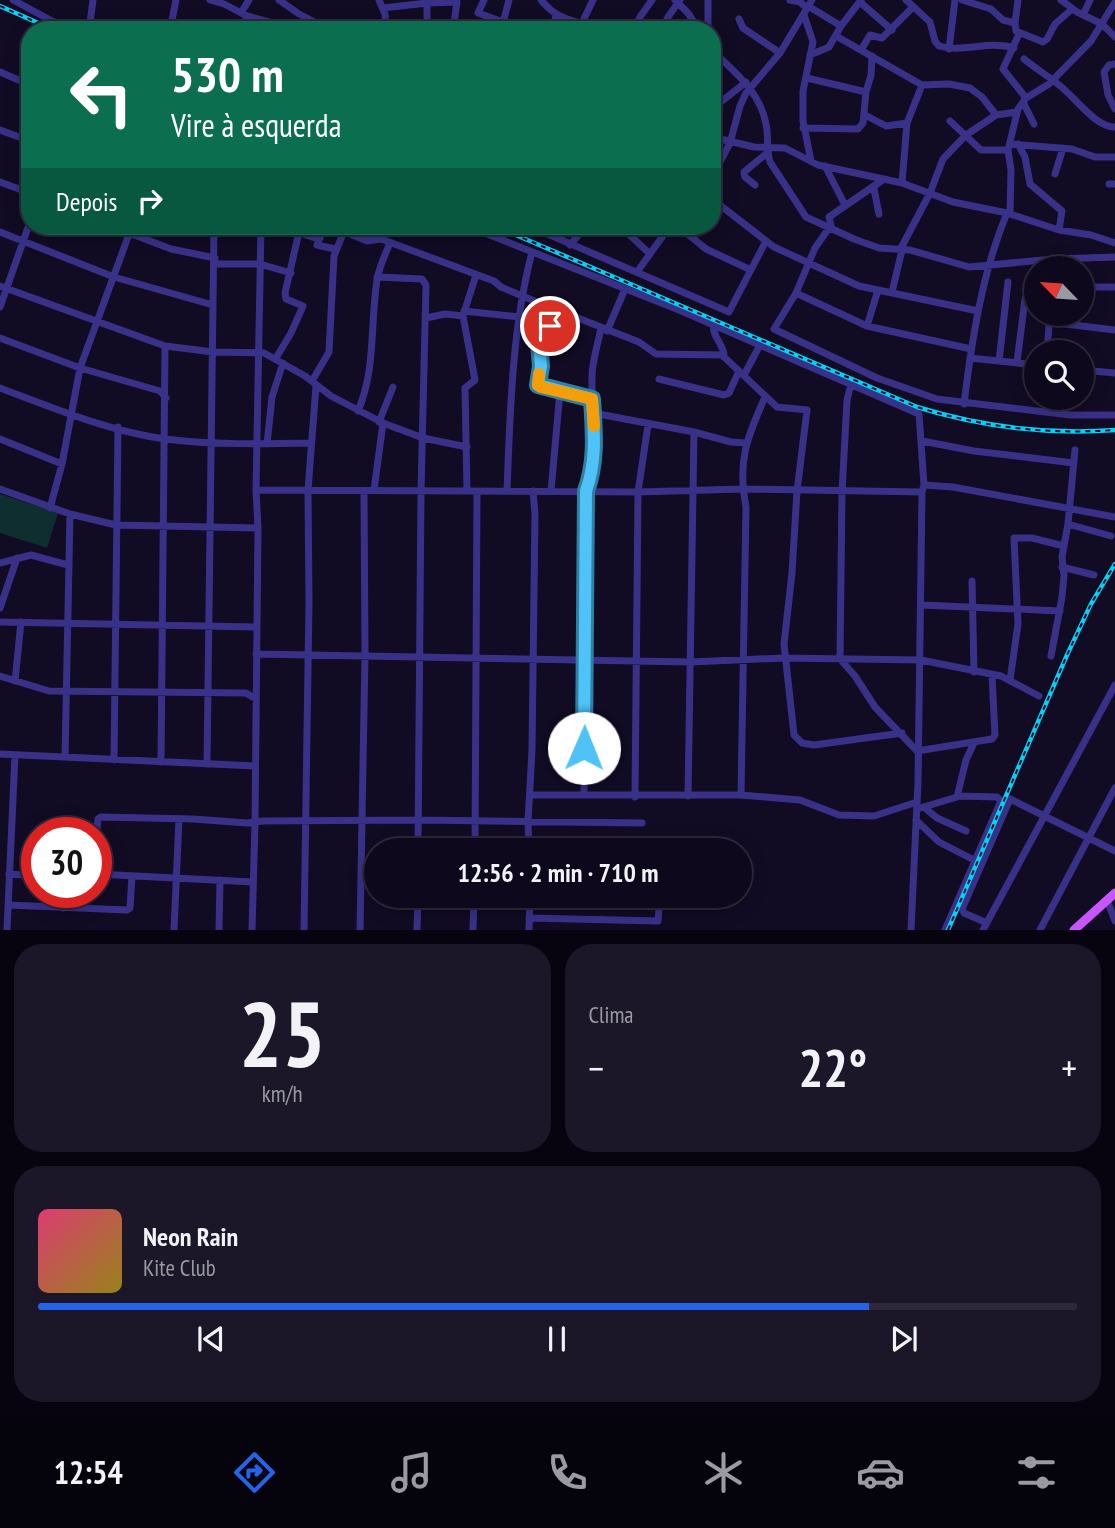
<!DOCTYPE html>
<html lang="pt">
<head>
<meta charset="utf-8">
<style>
  :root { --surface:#0d081b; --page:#1b1628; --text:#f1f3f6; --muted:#9a9aa3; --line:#2d293a; --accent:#2563eb }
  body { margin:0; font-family:"PT Sans Narrow",sans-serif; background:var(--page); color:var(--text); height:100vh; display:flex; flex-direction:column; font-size:26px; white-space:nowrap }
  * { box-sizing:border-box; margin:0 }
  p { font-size:23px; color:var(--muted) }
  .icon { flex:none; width:38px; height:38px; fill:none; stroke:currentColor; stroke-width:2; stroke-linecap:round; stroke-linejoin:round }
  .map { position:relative; height:930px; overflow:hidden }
  .details { display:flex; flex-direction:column; gap:14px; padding:14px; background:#07040f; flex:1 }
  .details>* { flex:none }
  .top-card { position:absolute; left:21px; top:21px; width:700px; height:214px; border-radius:28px; box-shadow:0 4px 18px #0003,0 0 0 2px var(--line); background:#0b6e4f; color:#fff; overflow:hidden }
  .needle { width:46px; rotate:295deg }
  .tools { position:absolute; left:1024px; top:256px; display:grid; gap:14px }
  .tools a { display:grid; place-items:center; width:70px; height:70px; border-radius:50%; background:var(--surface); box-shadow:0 4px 18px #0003,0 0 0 2px var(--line); font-size:35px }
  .speed { position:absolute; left:21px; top:817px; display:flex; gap:14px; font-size:35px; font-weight:700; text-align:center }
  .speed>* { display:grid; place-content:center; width:91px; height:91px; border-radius:50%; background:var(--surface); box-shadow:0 4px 18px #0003,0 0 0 2px var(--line); line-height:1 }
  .speed .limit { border:10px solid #d22; background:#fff; color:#111 }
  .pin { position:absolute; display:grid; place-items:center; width:60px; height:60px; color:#fff; margin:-30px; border:4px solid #fff; border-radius:50%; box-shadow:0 2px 7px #0007 }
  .me { position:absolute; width:77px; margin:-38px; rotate:1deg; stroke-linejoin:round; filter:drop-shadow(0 0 5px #0008) }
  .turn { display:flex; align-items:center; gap:24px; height:147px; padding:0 35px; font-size:32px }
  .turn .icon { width:91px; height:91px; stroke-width:2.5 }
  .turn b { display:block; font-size:49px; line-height:60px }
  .then { display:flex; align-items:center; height:66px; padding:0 35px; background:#0003; gap:14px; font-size:26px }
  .big { font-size:52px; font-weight:800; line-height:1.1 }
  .details .card { flex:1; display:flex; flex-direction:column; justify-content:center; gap:10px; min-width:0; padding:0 24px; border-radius:28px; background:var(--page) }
  .details .dial { align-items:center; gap:0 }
  .dial b { font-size:91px; line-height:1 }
  .song { display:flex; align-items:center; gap:21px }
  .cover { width:84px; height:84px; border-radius:10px; background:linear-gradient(135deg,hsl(340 70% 55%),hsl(50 70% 35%)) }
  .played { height:7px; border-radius:4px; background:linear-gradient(90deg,var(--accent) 80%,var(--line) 80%) }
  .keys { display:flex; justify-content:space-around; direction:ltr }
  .heat { display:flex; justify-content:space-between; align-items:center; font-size:38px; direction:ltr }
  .details .tiles { flex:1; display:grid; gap:14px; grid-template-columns:1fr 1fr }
  .card:last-child { grid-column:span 2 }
  .trip { position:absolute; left:364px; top:838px; width:388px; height:70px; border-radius:35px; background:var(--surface); box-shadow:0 4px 18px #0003,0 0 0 2px var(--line); font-weight:800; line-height:70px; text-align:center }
  .tabs { display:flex; height:112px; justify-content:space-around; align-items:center; background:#05030b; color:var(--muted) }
  .tabs .icon { width:49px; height:49px }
  .tabs .active { color:var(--accent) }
  .tabs b { font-size:32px; color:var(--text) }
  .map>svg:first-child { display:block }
</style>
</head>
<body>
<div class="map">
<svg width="1115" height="930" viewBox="0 0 1115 930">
  <rect width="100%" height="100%" fill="#110b24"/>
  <path fill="#0e2e2f" d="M0 494 58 513 47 548 0 533Z"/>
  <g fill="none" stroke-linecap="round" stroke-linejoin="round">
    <path stroke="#393188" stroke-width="7" d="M13 0 52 21 79 30
      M210 0 224 4 247 16 298 30
      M279 0 299 14 330 30
      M379 0 385 14 386 30
      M427 0V30
      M484 0 478 13 503 22
      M541 0C560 23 572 17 594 30
      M675 0 688 13 699 30
      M708 0V30
      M790 0 800 2 807 8
      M906 0 930 22 935 41 939 46C964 53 989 40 1014 48
      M962 0 991 9 1003 20 1015 23
      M1018 0 1015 23 1016 31 1043 42 1047 39 1055 24 1072 9
      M1061 0 1077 12 1102 24 1115 37
      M860 2 892 30
      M808 6 841 26 829 47 810 55
      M383 8 427 3 457 2 453 30
      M241 13 249 0
      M804 15 813 42 803 91V121L811 161
      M1083 15 1090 0
      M739 19 743 28 780 53
      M582 23 593 0
      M841 26 861 0
      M89 30 93 0
      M170 30 176 0
      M243 30 247 16
      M336 30H349
      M501 30 509 0
      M552 30 556 16
      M634 30 640 17 652 0
      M662 30 668 17 680 0
      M1019 34 1003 69 1026 98
      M836 36 922 85 949 84 970 88 982 97 996 115
      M949 49 955 0
      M712 50C735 73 760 91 766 124 769 137 766 150 770 162L806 217 854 239 879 248 910 250 969 267 1054 259 1115 257
      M861 50 870 35 882 38 913 7
      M1024 59C1035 68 1048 76 1059 85 1074 96 1096 128 1115 127
      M1115 64 1109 65 1104 72 1108 95 1115 109
      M0 72 30 85
      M807 78 866 92 871 75 872 56
      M1023 102 1034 124
      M712 109 746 82
      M865 115 886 126 907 123
      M950 121 981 150H1008
      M803 128 858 129 863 123 866 92
      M0 130 30 141
      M712 137 754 147 785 148 818 165 902 183 953 202 1007 213 1059 230 1091 235 1115 243
      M1010 144 1072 149 1095 157H1115
      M1018 144 1025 157 1030 184 1062 211 1059 230
      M825 166 845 205
      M1055 174 1063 148
      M712 177 730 143 740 106 746 93 780 53 812 0
      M884 179 829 217 831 225 815 248 796 293 774 329 877 378 937 399 1070 415H1115
      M0 182 30 193
      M902 183 907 123 922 85
      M1109 184H1115
      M755 185 745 177 744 172 767 153
      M874 189 879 214
      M712 199 774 247 859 286 978 311
      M1010 214 1011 170 1008 150 1018 109 1026 98 1049 84 1091 41 1115 2
      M111 226 171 249 215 258
      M280 226 318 239
      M325 226 317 245 335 249
      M467 226 679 310 919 414 924 485 922 492 918 782 911 930
      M529 226 729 312 766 241
      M620 226 649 253
      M678 226 706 249 751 270
      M343 231 367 241 381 239 494 281 501 287 532 300 639 342 656 354 722 355 777 407 807 410 797 491 792 573 784 644 794 735 802 743 814 745 902 733
      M0 232 114 277 213 305
      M570 245 586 226
      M900 250 930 193 943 159 966 135 996 115 1017 112
      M214 264H260L291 273
      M637 272 670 226
      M377 277 422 279 426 285 421 491 418 850
      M0 286 165 346 213 352 264 353 305 376 331 396 383 423 423 438 467 447
      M1082 287H1115
      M892 292 902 250
      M796 293 867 326 971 349
      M0 307 30 222
      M464 311 520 317
      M559 311 539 344 541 366 538 385 592 399
      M426 318 445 314 463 316
      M1049 322 1115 330
      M714 325C711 336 725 345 724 357
      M867 326 878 290
      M607 331 625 289
      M0 338 80 368 160 391 166 398
      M1047 352 1050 313
      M276 358 291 333 303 306 286 299 285 293 299 232
      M970 358 1036 365
      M999 361 1008 282
      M1017 362 1025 299
      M1082 370 1115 373
      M744 375 760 345
      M659 379 724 395 729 393 739 371
      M312 381 329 352 334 256 346 226
      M851 384 847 400 842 492 840 659 855 676 875 707 917 751 992 739 995 735 992 675
      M0 388C53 408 108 431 165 439 213 445 263 444 311 443
      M964 404C972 339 982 273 1007 213
      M358 411C376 369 370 325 377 280 379 267 385 255 390 243
      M593 413 694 432 731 442 745 443
      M379 422 393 387
      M0 439 62 464
      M922 441 974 451 1074 463
      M267 444 272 397 283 363
      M924 485 953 487 1115 517
      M0 489 70 514 116 525 258 528
      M256 490 638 492 743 489 922 492
      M374 490 383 423
      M467 491 465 388 475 380 463 316 476 275
      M507 491C510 412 512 329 532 252
      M551 491 560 391
      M50 508 62 464 80 368 132 226
      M1068 524 1111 536
      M0 563 31 555 68 565
      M1062 567 1094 575
      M972 581 974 672
      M922 605 1060 611
      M0 608 17 558
      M0 622 255 627
      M256 654 690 662 784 658 921 660 1001 676 1039 696
      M1051 656 1062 597 1064 576 1062 557 1068 524 1075 450
      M0 676 49 691 246 693 256 699
      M1010 680 1018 624 1014 538H1032L1064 546
      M15 681 21 622
      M0 754 255 766
      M65 757 70 514
      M114 760 118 427
      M161 762 165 346
      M207 764 214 226
      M530 795H741L800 800 839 815 874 816 917 802
      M584 795 586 491C600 451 591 419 592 377 592 361 598 344 601 328
      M741 795 746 507C737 461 747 438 765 397
      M688 796 694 432
      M635 797 638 492 648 425
      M924 807 937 818 966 831
      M917 809 957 797 966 760 974 743
      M916 820 939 842 976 861
      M96 837 98 819 101 817 193 819 247 823 263 821 418 820 642 823
      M475 850 477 491
      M529 850 528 822 532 750 535 514 533 491
      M9 874 37 876
      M96 874 253 882
      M1107 900 1115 921
      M8 905 127 910 130 908 132 876
      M63 908 64 892
      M529 918 658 921 660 896
      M987 923 964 913 962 909 1010 799 1115 851
      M7 930 15 755
      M174 930 179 819
      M219 930 220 880
      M252 930 255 823 258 528 256 490 261 226
      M304 930 309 602 308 490 316 386
      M360 930 365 655 364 491
      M417 930 418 896
      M473 930 474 896
      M529 930 530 896
      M945 930 1001 801 997 797 958 796
      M983 930 1115 685
      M1040 930 1115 788"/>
    <path stroke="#c955ff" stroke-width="9" d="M1074 930 1115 893"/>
    <g stroke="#00d3f9" stroke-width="4.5">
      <path id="rail" d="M0 6 54 30
        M495 226 917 407C982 427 1047 435 1115 430
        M948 930 1067 655 1091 604 1115 564"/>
    </g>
    <use href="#rail" stroke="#110b24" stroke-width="2" stroke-dasharray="5" stroke-linecap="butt"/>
  </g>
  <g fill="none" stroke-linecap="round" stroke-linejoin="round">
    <g stroke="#337fa1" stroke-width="18">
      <path id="route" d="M550 326 539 344 541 366 538 385 592 399C594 432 597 460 586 491L584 748"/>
    </g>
    <use href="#route" stroke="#4fc3f7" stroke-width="12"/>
    <path stroke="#f59e0b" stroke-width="12" d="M539 374 538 385 541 387 592 399 594 426"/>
  </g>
</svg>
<div class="tools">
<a><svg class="needle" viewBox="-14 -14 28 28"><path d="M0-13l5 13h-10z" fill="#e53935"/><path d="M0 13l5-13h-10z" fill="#9a9aa3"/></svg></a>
<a><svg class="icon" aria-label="search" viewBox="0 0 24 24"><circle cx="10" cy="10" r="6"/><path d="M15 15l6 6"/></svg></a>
</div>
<div class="speed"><div class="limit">30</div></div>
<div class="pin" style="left:550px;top:326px;background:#d93025"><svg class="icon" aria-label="arrive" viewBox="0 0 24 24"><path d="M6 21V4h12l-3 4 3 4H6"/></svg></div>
<svg class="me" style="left:584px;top:748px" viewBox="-20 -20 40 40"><circle r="19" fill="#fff"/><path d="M0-13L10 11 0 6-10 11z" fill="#4fc3f7"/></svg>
<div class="trip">12:56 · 2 min · 710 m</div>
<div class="top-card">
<div class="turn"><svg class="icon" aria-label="left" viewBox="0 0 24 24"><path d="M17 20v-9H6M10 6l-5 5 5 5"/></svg><div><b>530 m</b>Vire à esquerda</div></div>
<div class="then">Depois<svg class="icon" aria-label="right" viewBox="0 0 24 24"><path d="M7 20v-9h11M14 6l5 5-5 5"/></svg></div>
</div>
</div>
<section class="details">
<div class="tiles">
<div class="card dial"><b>25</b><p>km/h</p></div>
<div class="card"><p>Clima</p>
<div class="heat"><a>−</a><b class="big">22°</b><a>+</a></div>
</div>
<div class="card">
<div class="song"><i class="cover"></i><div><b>Neon Rain</b><p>Kite Club</p></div></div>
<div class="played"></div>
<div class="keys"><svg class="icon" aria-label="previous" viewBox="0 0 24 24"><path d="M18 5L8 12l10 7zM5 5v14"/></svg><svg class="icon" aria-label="pause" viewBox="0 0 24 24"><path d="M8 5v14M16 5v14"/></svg><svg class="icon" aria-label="next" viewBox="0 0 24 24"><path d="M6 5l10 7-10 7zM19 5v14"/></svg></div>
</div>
</div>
</section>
<nav class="tabs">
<b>12:54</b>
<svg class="icon active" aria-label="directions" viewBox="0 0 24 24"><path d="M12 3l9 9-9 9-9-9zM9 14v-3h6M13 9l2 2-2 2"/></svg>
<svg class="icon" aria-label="music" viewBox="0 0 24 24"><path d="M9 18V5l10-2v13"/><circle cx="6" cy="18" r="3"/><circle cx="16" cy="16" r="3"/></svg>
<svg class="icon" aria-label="phone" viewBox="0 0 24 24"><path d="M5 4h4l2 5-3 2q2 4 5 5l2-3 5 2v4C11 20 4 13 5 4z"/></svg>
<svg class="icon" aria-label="climate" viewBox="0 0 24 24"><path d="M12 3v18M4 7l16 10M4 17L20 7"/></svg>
<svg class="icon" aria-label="car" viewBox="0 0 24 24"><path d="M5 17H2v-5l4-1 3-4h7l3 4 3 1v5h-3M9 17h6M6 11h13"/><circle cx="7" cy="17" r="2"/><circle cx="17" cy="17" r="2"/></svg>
<svg class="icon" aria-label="filters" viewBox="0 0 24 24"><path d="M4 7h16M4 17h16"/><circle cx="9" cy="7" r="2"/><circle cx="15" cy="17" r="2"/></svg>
</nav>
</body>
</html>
